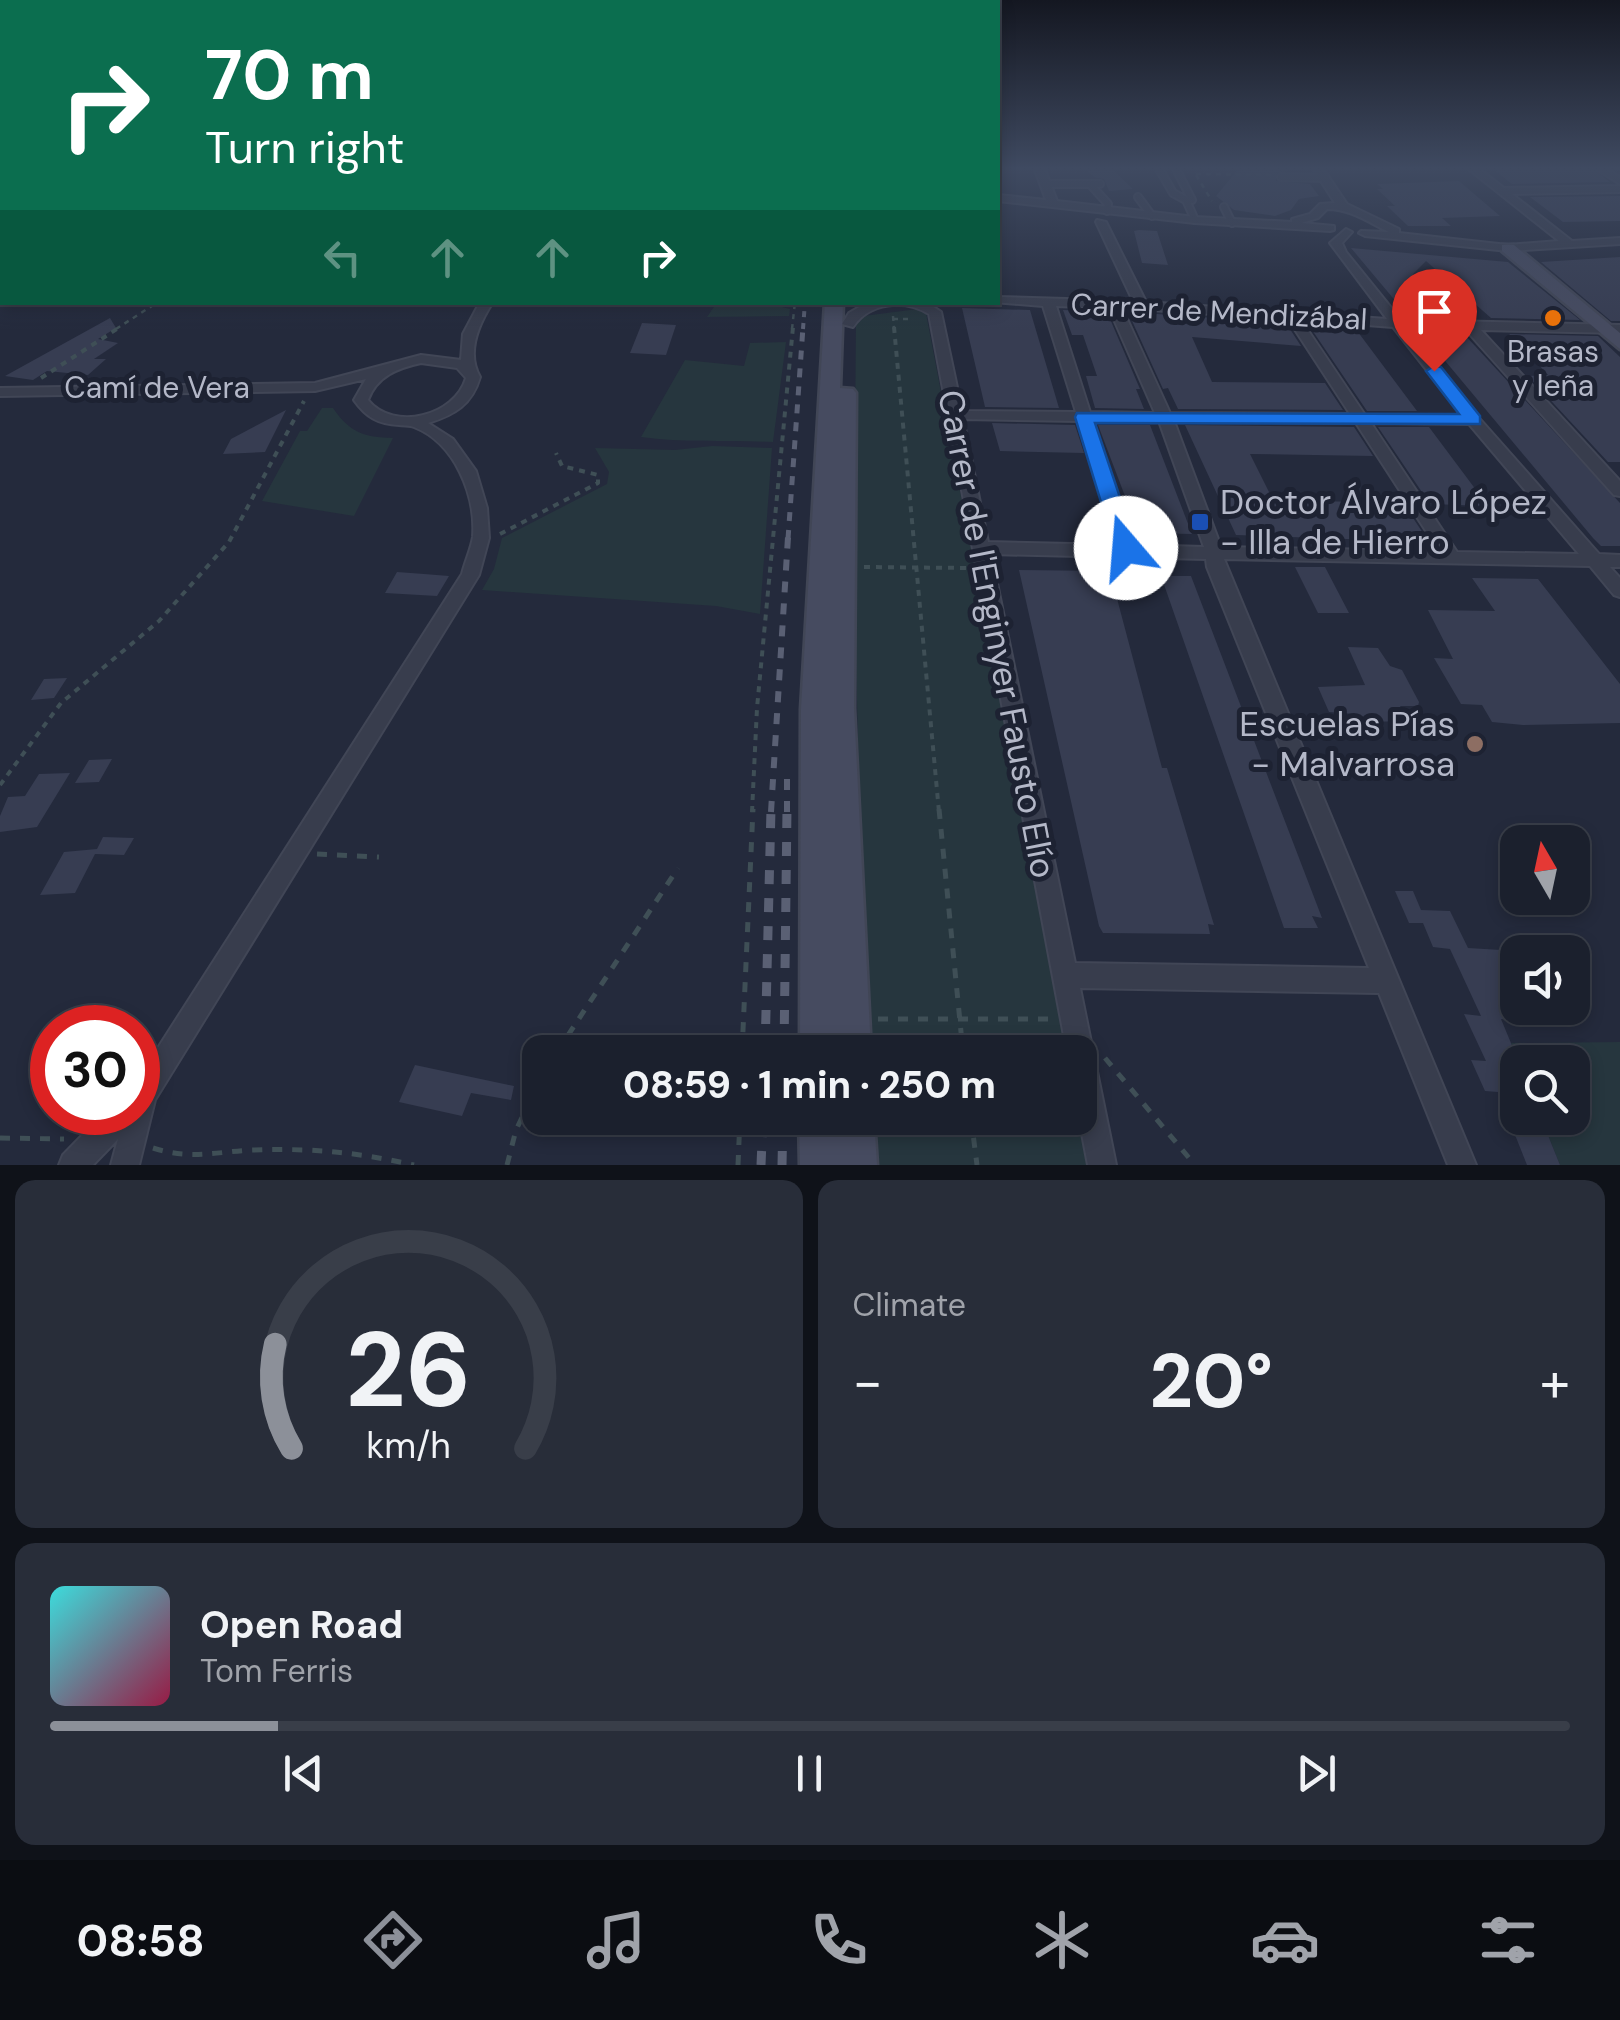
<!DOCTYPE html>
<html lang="en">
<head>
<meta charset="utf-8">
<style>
  :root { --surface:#1b202d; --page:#282d39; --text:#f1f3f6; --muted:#a0a3aa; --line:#393e49; --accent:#8c9099 }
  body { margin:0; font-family:"DM Sans",sans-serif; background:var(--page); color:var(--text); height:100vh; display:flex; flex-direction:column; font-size:38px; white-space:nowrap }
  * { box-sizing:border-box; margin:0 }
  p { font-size:32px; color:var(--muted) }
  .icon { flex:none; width:55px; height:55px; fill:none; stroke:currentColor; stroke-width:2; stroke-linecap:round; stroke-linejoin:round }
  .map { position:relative; height:1165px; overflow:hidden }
  .details { display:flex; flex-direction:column; gap:15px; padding:15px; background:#0f1219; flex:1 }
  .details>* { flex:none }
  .banner { position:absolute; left:0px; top:0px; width:1000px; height:305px; box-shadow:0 5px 15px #0003,0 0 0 2px var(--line); background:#0b6e4f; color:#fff; overflow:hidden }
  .needle { width:65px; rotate:351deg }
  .buttons { position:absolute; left:1500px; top:825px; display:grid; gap:20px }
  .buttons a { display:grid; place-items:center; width:90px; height:90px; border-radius:20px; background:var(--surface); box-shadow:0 5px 15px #0003,0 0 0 2px var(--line); font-size:50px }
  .speed { position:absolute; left:30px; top:1005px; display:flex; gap:20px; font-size:50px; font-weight:700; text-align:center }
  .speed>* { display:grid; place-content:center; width:130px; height:130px; border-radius:50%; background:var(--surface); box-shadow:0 5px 15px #0003,0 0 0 2px var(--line); line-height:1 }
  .speed .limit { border:15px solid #d22; background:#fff; color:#111 }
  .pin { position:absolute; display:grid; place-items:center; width:85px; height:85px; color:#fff; margin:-102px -42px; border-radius:50% 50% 50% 0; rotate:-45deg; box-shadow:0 0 10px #0007 }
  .pin .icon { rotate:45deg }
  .me { position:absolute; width:110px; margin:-55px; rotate:342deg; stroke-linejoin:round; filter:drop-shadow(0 0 8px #0008) }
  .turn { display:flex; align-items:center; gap:35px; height:210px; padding:0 40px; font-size:45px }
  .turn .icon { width:130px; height:130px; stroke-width:2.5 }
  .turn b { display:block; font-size:70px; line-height:85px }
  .lanes { display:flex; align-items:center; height:95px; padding:0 40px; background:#0003; justify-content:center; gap:50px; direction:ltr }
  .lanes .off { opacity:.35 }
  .big { font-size:75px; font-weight:800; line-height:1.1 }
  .details .widget { flex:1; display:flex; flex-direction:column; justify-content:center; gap:15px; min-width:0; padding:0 35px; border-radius:20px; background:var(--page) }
  .details .dial { align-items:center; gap:0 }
  .dial svg { height:260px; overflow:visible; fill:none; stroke:var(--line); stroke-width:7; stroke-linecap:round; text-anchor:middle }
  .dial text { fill:var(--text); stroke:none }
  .song { display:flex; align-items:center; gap:30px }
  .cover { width:120px; height:120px; border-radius:15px; background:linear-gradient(135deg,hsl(180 70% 55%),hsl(340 70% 35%)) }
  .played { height:10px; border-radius:5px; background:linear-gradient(90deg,var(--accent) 15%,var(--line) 15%) }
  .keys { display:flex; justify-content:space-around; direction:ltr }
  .heat { display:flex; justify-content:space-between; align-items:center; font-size:55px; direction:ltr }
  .details .tiles { flex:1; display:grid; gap:15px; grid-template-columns:1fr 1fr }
  .widget:last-child { grid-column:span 2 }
  .trip { position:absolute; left:522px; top:1035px; width:575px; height:100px; border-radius:20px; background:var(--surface); box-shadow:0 5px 15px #0003,0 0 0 2px var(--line); font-weight:800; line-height:100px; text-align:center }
  .tabs { display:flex; height:160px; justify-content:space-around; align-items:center; background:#0b0d12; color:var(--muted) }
  .tabs .icon { width:70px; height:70px }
  .tabs .current { color:var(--accent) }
  .tabs b { font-size:45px; color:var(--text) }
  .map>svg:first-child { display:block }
</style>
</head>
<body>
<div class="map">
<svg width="1620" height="1165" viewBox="0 0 1620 1165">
  <rect width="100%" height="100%" fill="#242a3c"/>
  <path fill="#26363e" d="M716 304 782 307 790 309 789 316 707 317Z
    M925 308 1067 1052H865L854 567 856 317Z
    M786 342 773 442C729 440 684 443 641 437L685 360 744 366 750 343Z
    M322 408H333C350 433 364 437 393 438L354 516 262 501 300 431H307Z
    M712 446 772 448 760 614 716 606 482 590 494 569 502 538 607 484 609 472 595 448 675 450Z
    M1620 1042V1165H1560L1541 1118H1572V1062H1518L1511 1043Z
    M868 1118H1079L1089 1165H871Z"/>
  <path fill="#373d52" d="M1240 167H1295L1298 170 1277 172 1276 181 1310 184 1319 196 1299 199 1291 210 1275 216 1234 210 1216 196Z
    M1490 167H1590L1610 182 1512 184Z
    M1111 168 1133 189 1109 191 1104 179 1094 177 1087 170Z
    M1459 181 1500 216 1442 218 1451 226H1408L1387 206H1395L1377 189H1383L1377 184Z
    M1620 196V221L1563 222 1530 197Z
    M1139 230 1157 231 1168 265 1142 263 1134 231Z
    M1351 248 1508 262 1580 320 1491 318 1426 261 1413 274 1452 317 1408 316Z
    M1620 257V321H1611L1541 262Z
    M962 308 1030 310 1059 408 985 407Z
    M1063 310 1107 312 1140 389H1136L1144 409 1095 408 1086 376H1097L1083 335H1072Z
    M1128 312 1286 323 1301 346 1192 337 1212 382 1325 383 1343 410 1178 409 1168 388 1163 389Z
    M110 318 116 328 98 339 118 343 94 359H106L88 375 47 371 33 380 5 376Z
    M642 323 676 325 666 355 630 353Z
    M1308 324 1355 328 1417 411H1367Z
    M1421 332 1464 334 1620 503V546H1601L1593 538Z
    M1509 334 1598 336 1620 357V462H1608L1528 376 1548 375 1538 364H1543Z
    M286 410 265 452 223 454 231 439Z
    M992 423 1075 425 1084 453 1000 451Z
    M1098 425H1150L1192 534 1139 533Z
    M1185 425 1354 427 1373 456 1250 454 1273 500 1403 503 1429 542 1236 535Z
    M1378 427H1429L1488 506 1430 504Z
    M1295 567H1325L1349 613H1318Z
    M1019 570 1105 571 1106 576H1111L1162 768H1167L1214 925 1208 924 1210 934 1103 933 1099 926Z
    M397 572 424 574 449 576 437 596 385 593Z
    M1161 576H1191L1322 918 1312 916 1318 928H1284Z
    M1472 578 1538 579 1620 684V723L1523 725 1492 722 1482 705 1461 704 1434 658 1453 659 1428 610 1495 611Z
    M1348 647 1378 648 1390 666 1402 670 1419 702 1418 706H1400L1409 721 1364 722 1355 714 1329 712 1318 687 1365 685Z
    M67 678 54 698 31 700 44 679Z
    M112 759 99 782 75 783 89 760Z
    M70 773 37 827 0 832V816L8 797 25 796 39 774Z
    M103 837 134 838 124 855 95 854 75 893 40 895 64 852 97 849Z
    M1395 891H1413L1421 910 1450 911 1468 948 1501 950 1518 988V1021L1501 1019 1518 1060V1118H1541L1560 1165H1527L1498 1092 1485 1091 1471 1060 1486 1061 1464 1014 1481 1016 1450 949 1433 947 1423 923H1409Z
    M415 1065 514 1086 511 1100 471 1093 462 1116 399 1102Z"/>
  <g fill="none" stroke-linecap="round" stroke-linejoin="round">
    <g stroke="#414656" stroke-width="10">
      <path id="lane" d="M1158 167 1173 193 1186 200
        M1175 167 1192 200H1186L1195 220
        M1281 177 1326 178
        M1045 184H1100
        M1090 184 1108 204 1107 211
        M1138 197 1152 216
        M1224 207 1232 223"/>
    </g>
    <g stroke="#414656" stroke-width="4">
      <path id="street" d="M1034 167H1044L1057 201 1195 217 1292 222V219L1310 214 1320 204 1335 203 1312 167H1322L1347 204 1399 229V233L1508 245 1559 241 1466 167H1477L1504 188 1620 186V192L1512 194 1572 241 1620 238V244L1508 251 1365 236 1359 233 1361 231 1389 232C1368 222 1351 209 1327 209L1318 218 1301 223 1334 226V230L1330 231 1195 223 998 201V195L1046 200Z
        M1593 167H1604L1620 177V184Z
        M0 173H2V179H0Z
        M1097 220 1106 222 1146 302 1387 319 1330 243 1346 229 1352 232 1342 243 1346 252 1401 320 1620 325V333L1481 330 1620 481V496L1614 495 1466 330 1407 328 1478 417 1599 554 1620 555V567H1610L1620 578V597L1614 595 1590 566 1224 559 1476 1165H1448L1379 993 1080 988 1116 1165H1088L1079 1118 1080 1052H1067L929 314C905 299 869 302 853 327L842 324 849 313 868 302H926L941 312 962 411 1076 412 1043 306 993 302H998V297L1133 301 1096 222ZM1056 306 1109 308 1155 413 1090 412ZM1122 308 1288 319 1350 414 1170 413ZM1301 320 1393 327 1462 415H1365ZM963 419 1078 421 1117 545 988 542ZM1093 421H1159L1204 547 1133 545ZM1174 421 1356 423 1439 551 1221 547ZM1371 423 1469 424 1579 554 1457 552ZM991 554 1206 559 1207 567 1369 968 1075 963Z
        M480 302H493C478 325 466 353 480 377 472 405 454 415 428 423L453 439 476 471 487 508 489 538 479 575 155 1100 139 1165H111L118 1139 93 1165H59L63 1155 105 1112H138V1079L462 574C465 562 471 549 473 537 476 495 455 443 414 427 410 425 404 426 399 425 378 424 366 417 354 400L366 379 315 391 0 396V388L315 383 421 355 461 360 463 334ZM421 363 457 368 466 378C455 416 394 432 368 400 377 376 398 368 421 363Z"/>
    </g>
    <g stroke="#414656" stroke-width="5">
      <path id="secondary" d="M1502 245H1514L1620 333V349L1502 251Z
        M825 302H843L840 388 853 389 856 393 854 708 871 1052H800L801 709Z
        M799 1118H874L877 1165H800Z"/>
    </g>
    <path stroke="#3f4f56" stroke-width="2.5" stroke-dasharray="5 5" stroke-linecap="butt" d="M1196 174 1271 175
      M1196 175 1212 201
      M893 316 894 329
      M893 319H913
      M116 329 158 302
      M792 329 795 302"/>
    <path stroke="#3f4f56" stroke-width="4" stroke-dasharray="6 6" stroke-linecap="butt" d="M894 327 939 812
      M41 378 120 327
      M500 534 598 483V475L562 466 556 453
      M864 567 969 568
      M0 785 61 703 159 621 229 542 304 401
      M752 812 757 708 793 327"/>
    <path stroke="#3f4f56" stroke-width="5" stroke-dasharray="10 10" stroke-linecap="butt" d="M939 809 963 1052
      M317 854 379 857
      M878 1019H1049
      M557 1052 678 868
      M742 1052 753 809
      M1105 1058 1195 1165
      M971 1118 977 1165
      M0 1138 64 1139
      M153 1148C190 1160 215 1152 252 1150 312 1148 356 1152 414 1165
      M507 1165 516 1130 540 1080
      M738 1165 740 1118"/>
    <use href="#lane" stroke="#383d4d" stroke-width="6"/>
    <use href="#street" fill="#383d4d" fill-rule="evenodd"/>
    <use href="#secondary" fill="#464b60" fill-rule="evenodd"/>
    <path stroke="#5a6074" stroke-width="4" stroke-dasharray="6 6" stroke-linecap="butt" d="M803 329 805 302"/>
    <path stroke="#5a6074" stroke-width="5" stroke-dasharray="9 9" stroke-linecap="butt" d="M788 539 803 327"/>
    <path stroke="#5a6074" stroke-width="6" stroke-dasharray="11 11" stroke-linecap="butt" d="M771 812 788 537
      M787 812V773"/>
    <path stroke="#5a6074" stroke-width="9" stroke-dasharray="14 14" stroke-linecap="butt" d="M765 1052 771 809
      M784 1052 787 809
      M761 1165 763 1118
      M782 1165 783 1118"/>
  </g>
  <linearGradient id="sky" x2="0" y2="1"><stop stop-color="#141721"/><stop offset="0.51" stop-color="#3f4a61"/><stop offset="1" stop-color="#3f4a61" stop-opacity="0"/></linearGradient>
  <rect width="1620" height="330" fill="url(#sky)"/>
  <path fill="#1a73e8" stroke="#114b97" stroke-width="2.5" d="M1434 366 1441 367 1480 416V424L1095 423 1137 548 1126 555 1115 548 1075 417 1077 413 1459 414 1426 371Z"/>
  <circle fill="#e8710a" stroke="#1d2232" stroke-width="4" cx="1553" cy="318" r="10"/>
  <rect fill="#1a4fb4" stroke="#1d2232" stroke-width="4" x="1190" y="512" width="20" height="20" rx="5"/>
  <circle fill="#8d6e63" stroke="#1d2232" stroke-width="4" cx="1475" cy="744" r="10"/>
  <g text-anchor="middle" stroke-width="10" stroke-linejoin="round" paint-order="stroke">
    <g font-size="30" fill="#b4b8c8" stroke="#1d2232">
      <text transform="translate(1219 312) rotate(3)" y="10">Carrer de Mendizábal</text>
      <text x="157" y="398">Camí de Vera</text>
    </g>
    <g font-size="30" fill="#b4b8c8" stroke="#1d2232">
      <text x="1553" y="362">Brasas<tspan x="1553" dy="34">y leña</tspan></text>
    </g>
    <g font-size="35" fill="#b4b8c8" stroke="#1d2232" text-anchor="start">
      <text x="1220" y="514">Doctor Álvaro López<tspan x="1220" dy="40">- Illa de Hierro</tspan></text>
      <text x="1455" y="736" text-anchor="end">Escuelas Pías<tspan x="1455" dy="40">- Malvarrosa</tspan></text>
    </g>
    <g font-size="35" fill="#b4b8c8" stroke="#1d2232">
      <text transform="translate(997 634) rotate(79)" y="12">Carrer de l'Enginyer Fausto Elío</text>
    </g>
  </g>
</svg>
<div class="buttons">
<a><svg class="needle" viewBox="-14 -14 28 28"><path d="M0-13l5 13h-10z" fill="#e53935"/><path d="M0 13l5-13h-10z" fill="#a0a3aa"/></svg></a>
<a><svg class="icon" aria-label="sound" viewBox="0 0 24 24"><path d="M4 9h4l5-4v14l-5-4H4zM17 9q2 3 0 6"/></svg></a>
<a><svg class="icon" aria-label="search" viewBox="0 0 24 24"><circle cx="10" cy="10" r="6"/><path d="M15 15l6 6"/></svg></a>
</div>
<div class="speed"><div class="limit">30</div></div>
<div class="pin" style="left:1434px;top:371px;background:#d93025"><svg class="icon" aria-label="arrive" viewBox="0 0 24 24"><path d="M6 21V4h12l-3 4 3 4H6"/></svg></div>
<svg class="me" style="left:1126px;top:548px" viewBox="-20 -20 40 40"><circle r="19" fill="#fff"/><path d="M0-13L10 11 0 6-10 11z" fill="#1a73e8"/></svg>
<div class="trip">08:59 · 1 min · 250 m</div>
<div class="banner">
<div class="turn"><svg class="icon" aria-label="right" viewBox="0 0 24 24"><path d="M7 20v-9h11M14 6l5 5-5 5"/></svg><div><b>70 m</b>Turn right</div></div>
<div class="lanes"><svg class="icon off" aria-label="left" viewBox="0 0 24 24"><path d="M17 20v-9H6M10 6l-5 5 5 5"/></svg><svg class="icon off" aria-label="ahead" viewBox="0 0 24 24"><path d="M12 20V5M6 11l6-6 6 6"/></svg><svg class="icon off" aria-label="ahead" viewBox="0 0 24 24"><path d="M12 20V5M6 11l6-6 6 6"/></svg><svg class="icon" aria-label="right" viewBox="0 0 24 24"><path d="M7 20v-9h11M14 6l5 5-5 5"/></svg></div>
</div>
</div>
<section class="details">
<div class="tiles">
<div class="widget dial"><svg viewBox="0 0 100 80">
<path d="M14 69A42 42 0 1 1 86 69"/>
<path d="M14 69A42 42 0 0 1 9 37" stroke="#8c9099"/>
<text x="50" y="56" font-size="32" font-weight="700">26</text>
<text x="50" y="72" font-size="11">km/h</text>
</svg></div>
<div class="widget"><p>Climate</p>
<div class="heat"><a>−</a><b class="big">20°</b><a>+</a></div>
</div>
<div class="widget">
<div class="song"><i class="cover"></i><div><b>Open Road</b><p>Tom Ferris</p></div></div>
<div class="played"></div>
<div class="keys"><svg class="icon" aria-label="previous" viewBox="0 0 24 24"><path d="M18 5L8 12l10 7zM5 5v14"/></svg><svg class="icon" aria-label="pause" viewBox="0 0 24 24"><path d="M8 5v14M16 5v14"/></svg><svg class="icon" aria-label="next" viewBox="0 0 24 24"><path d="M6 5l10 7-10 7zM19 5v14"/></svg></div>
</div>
</div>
</section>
<nav class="tabs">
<b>08:58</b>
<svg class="icon current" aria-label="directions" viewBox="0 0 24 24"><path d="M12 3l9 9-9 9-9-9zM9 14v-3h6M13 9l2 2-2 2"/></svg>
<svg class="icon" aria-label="music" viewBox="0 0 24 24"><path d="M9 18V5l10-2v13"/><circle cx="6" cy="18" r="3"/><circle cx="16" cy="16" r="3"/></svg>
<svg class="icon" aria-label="phone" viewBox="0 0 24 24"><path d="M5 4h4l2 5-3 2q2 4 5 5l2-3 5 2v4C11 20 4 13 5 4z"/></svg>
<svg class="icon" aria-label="climate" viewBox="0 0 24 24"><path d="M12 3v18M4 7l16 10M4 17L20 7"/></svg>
<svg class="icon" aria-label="car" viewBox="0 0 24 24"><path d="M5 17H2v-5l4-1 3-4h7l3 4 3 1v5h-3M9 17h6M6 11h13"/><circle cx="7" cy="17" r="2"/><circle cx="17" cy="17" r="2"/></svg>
<svg class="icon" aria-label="filters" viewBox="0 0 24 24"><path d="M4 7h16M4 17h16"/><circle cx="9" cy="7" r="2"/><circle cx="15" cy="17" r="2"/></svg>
</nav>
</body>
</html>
